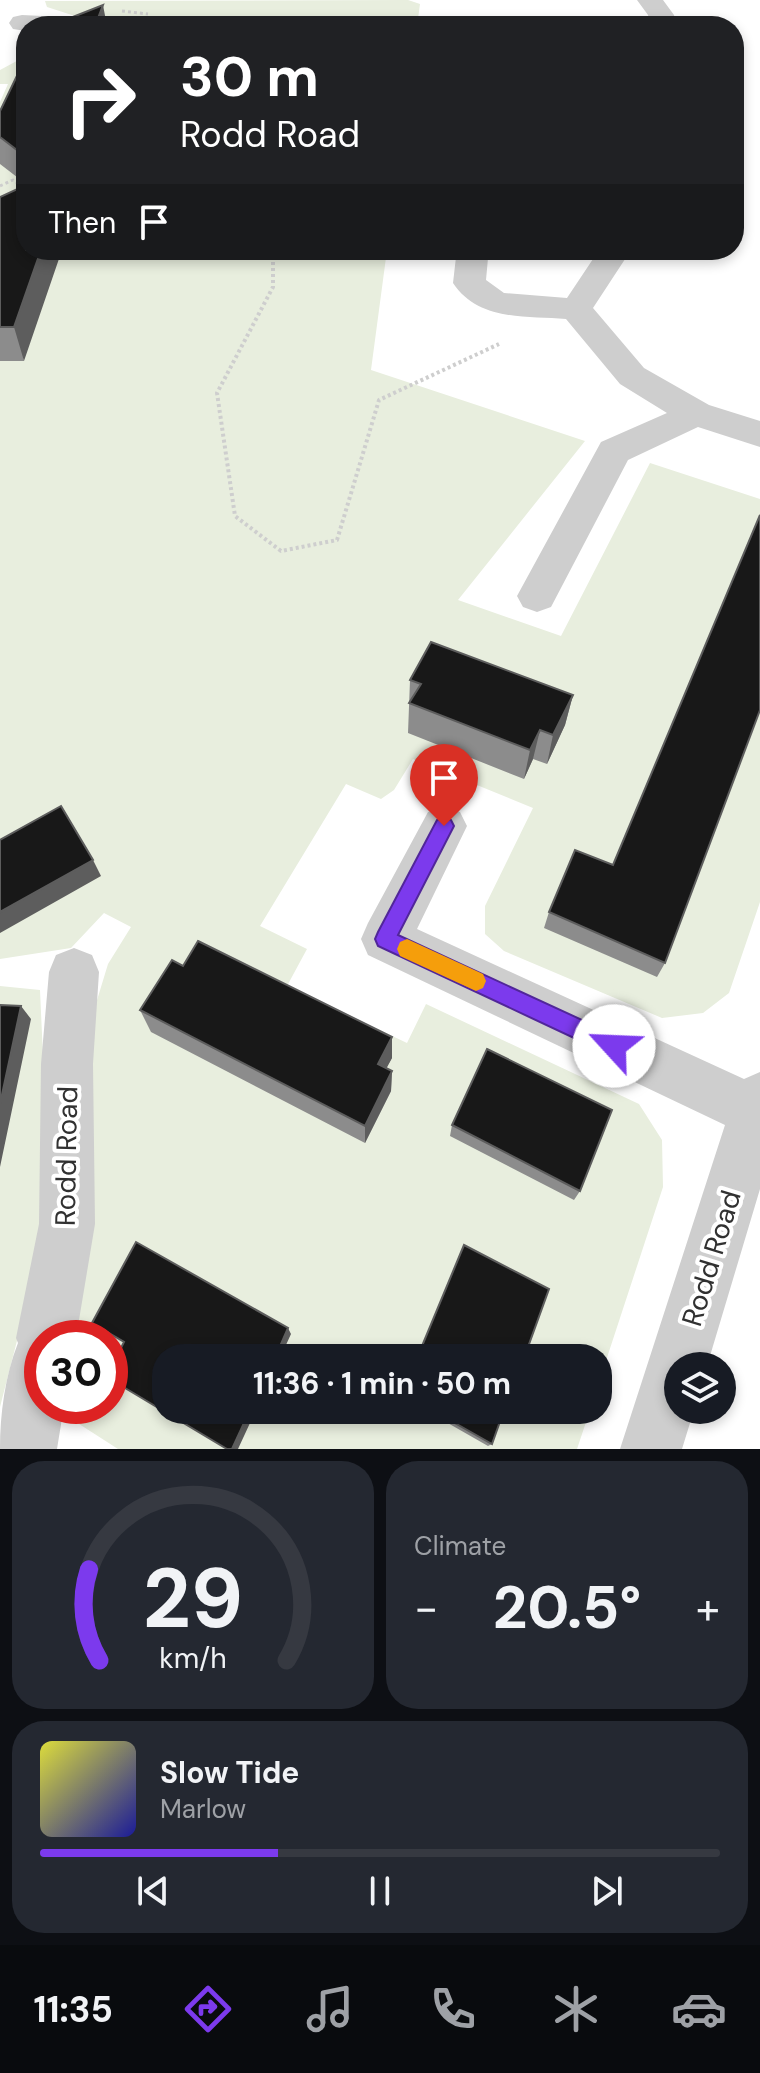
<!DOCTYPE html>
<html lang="en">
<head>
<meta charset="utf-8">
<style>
  :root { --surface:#171b24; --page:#242831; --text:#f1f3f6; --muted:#9ea1a6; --line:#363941; --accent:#7c3aed }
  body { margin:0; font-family:"DM Sans",sans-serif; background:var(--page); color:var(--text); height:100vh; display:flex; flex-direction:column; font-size:30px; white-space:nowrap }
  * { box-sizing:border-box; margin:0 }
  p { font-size:26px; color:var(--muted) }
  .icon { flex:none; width:44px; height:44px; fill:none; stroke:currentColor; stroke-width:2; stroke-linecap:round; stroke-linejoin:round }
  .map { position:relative; height:1449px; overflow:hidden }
  .side { display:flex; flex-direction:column; gap:12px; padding:12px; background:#0d0f14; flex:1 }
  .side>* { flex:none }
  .hud { position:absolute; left:16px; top:16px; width:728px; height:244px; border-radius:32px; box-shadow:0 4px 12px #0003; background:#202124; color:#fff; overflow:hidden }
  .tools { position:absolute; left:664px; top:1352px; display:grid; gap:16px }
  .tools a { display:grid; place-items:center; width:72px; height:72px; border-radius:50%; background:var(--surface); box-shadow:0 4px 12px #0003; font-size:40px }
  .speed { position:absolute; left:24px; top:1320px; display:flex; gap:16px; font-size:40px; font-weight:700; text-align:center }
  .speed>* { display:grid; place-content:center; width:104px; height:104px; border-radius:50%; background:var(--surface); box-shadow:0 4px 12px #0003; line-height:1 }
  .speed .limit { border:12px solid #d22; background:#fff; color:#111 }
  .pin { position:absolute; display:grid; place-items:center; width:68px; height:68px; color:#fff; margin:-82px -34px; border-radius:50% 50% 50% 0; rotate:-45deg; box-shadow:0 0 8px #0007 }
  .pin .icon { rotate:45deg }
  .me { position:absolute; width:88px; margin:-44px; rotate:295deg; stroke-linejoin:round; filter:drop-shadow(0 0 6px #0008) }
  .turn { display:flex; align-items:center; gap:28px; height:168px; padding:0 32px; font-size:36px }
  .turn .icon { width:104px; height:104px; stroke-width:2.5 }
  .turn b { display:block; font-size:56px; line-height:68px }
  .then { display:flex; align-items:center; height:76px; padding:0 32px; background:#0003; gap:16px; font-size:30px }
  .big { font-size:60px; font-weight:700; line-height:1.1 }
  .side .card { flex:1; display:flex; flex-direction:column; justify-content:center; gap:12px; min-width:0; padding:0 28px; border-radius:32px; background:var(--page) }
  .side .dial { align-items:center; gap:0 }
  .dial svg { height:208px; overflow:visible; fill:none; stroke:var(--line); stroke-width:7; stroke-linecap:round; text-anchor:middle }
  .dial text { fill:var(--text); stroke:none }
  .song { display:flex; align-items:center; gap:24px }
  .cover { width:96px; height:96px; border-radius:12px; background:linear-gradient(135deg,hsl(60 70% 55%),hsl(240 70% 35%)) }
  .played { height:8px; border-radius:4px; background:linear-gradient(90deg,var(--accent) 35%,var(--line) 35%) }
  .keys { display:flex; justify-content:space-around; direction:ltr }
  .heat { display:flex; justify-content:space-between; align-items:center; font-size:44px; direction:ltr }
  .side .tiles { flex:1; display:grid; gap:12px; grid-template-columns:1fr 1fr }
  .card:last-child { grid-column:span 2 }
  .trip { position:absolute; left:152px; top:1344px; width:460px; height:80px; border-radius:32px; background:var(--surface); box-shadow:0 4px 12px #0003; font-weight:700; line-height:80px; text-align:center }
  .tab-bar { display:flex; height:128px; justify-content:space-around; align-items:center; background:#090b0e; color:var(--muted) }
  .tab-bar .icon { width:56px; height:56px }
  .tab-bar .active { color:var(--accent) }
  .tab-bar b { font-size:36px; color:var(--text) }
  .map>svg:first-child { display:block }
</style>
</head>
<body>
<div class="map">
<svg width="760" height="1449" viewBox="0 0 760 1449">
  <rect width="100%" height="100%" fill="#fff"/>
  <path fill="#e8eede" d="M408 0 420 4 417 26H127L129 19 75 16 47 7 45 1Z
    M26 56V250H387L371 370 585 441 458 600 561 636 650 463 760 499V902L729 993 703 1013 662 1018 504 951 485 934V906L533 808 413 759 394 790 381 799 346 784 260 926 307 949 287 986 407 1043 426 1004 639 1104 662 1140 663 1187 598 1385V1358H166V1410H590L577 1449H118L62 1413 63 1406H110V1338H71L91 1020 108 964 131 927 104 913 71 948 0 959V102L8 84H0V70Z
    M0 986 40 990 50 1212 0 1407Z"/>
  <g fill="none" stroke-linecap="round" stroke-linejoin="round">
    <path stroke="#cecece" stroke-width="3" stroke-dasharray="3 3" stroke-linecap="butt" d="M122 11 148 14
      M0 186 13 180 26 189"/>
    <path stroke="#cecece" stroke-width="4" stroke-dasharray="3 3" stroke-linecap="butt" d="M273 250V287L217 393 235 516 281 551 337 540 379 400 499 344"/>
    <path fill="#cecece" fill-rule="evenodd" d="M637 0H663L674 15 677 26H651L648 15Z
      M22 15 83 18 92 20 96 26H26V31L13 29 9 23 13 17Z
      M461 250H494L488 258 486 280 504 293 567 298 599 250H631L593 308 644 368 709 405 760 421V447L698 427 628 460 551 607 537 612 523 607 517 596 601 442 667 413 620 384 566 319C526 316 478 321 453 283L456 257Z
      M444 806 460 812 467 826 417 929 744 1079 760 1072V1189L707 1366H678V1410H694L682 1449H620L725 1125 368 955 361 939 368 923 428 812Z
      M74 948 92 955 99 972 93 1064 95 1224 76 1338H42V1406H64L57 1449H0C0 1414 5 1376 18 1343L16 1338 39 1224 41 1064 49 972 56 955Z"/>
  </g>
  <path fill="#8c8c8c" d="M26 57V184L0 164V111Z
    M0 197 24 361H0Z
    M410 680 573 695 565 725 547 764 533 759 524 779 408 733Z
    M613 865 665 963 657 977 544 928 549 912Z
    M183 966 392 1058 386 1068 392 1071 391 1091 365 1143 151 1032 140 1010Z
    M452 1125 580 1191 574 1200 450 1136Z
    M425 1410H504L492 1444 488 1446Z"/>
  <path fill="#5d5d5d" d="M103 5 107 26H95Z
    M41 250H62L24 361 14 327Z
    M573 695 565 725 547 764 553 735Z
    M540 730 533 759 524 779 530 750Z
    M93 860 101 876 0 933V912Z
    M21 1006 31 1019 0 1167V1104Z
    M392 1037V1058L378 1084V1064Z
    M392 1071 391 1091 365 1143V1126Z
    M288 1328 291 1334 280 1358H275Z
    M250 1410H256L238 1449H232Z"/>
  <path fill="#181818" stroke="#5d5d5d" stroke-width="2" d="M103 5 95 26H50Z
    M26 57V157L0 137V111Z
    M26 185V250H41L14 327H0V197Z
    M760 515V710L665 963 549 912 575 850 613 865Z
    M431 642 573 695 553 735 540 730 530 750 409 703 421 684 410 680Z
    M61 806 93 860 0 912V840Z
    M198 941 392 1037 378 1064 392 1071 365 1126 140 1010 172 960 183 966Z
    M0 1005 21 1006 0 1104Z
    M487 1049 612 1110 580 1191 452 1125Z
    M136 1242 288 1328 275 1358H166V1410H250L232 1449H227L110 1379V1370L124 1342 92 1323Z
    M464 1245 549 1289 524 1358H417Z
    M432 1410H504L492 1444Z"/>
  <path fill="#7c3aed" stroke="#51269a" stroke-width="2" d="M444 817 451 820 454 826 398 935 621 1038 624 1046 621 1053 614 1056 606 1053 378 946 375 939 378 932 437 820Z"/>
  <path fill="#f59e0b" d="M407 939 483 974 486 981 483 988 476 991 400 956 397 949 400 942Z"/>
  <g text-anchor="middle" stroke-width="8" stroke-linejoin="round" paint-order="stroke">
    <g font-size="28" fill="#313131" stroke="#fff">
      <text transform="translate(66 1156) rotate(-89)" y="10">Rodd Road</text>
      <text transform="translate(711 1258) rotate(-73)" y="10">Rodd Road</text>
    </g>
  </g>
</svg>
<div class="tools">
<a><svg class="icon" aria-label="layers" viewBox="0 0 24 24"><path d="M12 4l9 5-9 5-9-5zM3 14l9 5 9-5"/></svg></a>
</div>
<div class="speed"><div class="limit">30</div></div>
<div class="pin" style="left:444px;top:826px;background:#d93025"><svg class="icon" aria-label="arrive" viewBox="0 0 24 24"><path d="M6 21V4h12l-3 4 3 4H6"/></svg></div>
<svg class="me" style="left:614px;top:1046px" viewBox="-20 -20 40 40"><circle r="19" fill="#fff"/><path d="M0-13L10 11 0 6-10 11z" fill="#7c3aed"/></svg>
<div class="trip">11:36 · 1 min · 50 m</div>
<div class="hud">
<div class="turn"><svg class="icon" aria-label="right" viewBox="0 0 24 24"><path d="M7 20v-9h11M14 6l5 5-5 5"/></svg><div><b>30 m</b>Rodd Road</div></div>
<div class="then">Then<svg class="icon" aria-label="arrive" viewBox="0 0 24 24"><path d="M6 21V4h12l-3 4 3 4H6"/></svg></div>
</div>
</div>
<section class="side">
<div class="tiles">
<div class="card dial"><svg viewBox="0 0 100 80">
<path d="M14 69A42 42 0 1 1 86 69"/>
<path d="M14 69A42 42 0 0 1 10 34" stroke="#7c3aed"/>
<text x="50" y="56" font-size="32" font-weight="700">29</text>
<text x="50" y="72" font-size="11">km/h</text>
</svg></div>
<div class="card"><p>Climate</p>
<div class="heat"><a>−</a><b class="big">20.5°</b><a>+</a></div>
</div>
<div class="card">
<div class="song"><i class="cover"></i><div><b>Slow Tide</b><p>Marlow</p></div></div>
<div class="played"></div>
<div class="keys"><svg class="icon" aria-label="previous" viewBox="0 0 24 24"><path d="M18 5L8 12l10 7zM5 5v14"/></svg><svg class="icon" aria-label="pause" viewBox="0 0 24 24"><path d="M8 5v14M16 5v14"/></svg><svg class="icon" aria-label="next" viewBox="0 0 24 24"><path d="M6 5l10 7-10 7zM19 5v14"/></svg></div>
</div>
</div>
</section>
<nav class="tab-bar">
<b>11:35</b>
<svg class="icon active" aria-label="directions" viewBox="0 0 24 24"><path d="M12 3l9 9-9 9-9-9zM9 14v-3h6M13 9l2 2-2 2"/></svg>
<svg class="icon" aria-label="music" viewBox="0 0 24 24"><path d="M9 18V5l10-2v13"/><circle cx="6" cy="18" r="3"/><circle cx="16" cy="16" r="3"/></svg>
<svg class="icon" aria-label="phone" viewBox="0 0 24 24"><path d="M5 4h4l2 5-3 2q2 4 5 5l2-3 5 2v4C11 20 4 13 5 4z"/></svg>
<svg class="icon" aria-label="climate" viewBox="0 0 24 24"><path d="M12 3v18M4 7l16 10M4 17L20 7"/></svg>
<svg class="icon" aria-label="car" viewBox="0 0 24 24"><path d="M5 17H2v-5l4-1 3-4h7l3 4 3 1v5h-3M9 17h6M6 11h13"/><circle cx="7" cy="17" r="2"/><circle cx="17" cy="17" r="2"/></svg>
</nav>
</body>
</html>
